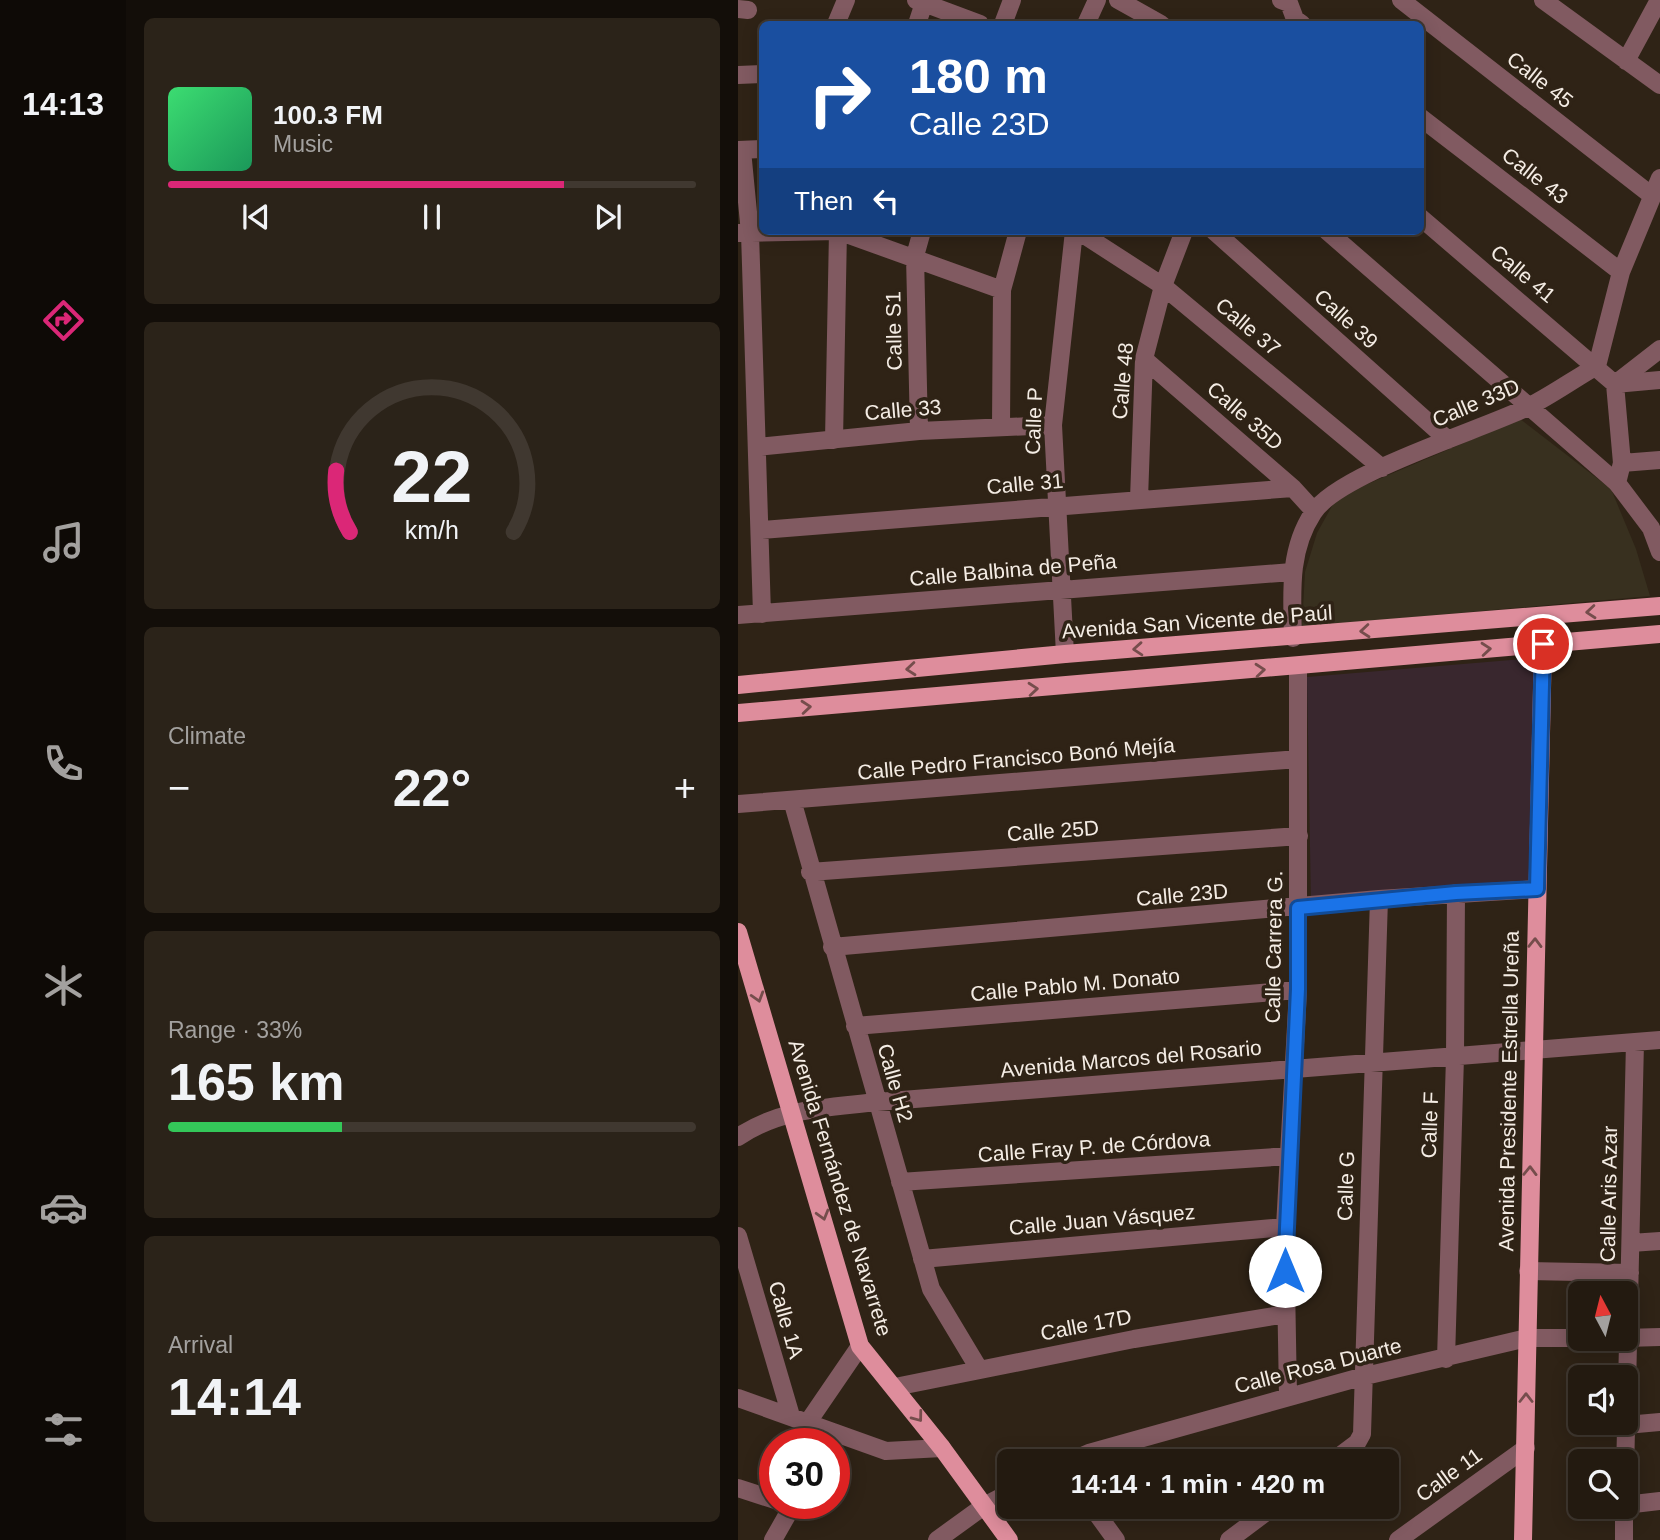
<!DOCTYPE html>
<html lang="en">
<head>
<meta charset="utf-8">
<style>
  :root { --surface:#231a10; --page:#2b2319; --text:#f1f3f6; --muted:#a3a19f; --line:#403830; --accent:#db2777 }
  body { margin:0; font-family:Helvetica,sans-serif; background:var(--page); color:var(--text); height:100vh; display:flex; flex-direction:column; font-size:26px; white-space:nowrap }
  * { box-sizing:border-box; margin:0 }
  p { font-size:23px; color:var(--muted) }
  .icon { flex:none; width:38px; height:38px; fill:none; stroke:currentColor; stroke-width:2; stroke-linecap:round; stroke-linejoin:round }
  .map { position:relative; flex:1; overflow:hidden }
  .sheet { display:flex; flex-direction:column; gap:18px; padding:18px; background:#130e09; width:612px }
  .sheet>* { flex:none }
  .guide { position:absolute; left:21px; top:21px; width:665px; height:214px; border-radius:10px; box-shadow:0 4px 18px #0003,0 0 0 2px var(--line); background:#1a4fa0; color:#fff; overflow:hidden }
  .needle { width:46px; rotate:353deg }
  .controls { position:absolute; left:830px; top:1281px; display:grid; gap:14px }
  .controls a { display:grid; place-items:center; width:70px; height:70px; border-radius:10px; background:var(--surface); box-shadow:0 4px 18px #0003,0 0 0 2px var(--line); font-size:35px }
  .speed { position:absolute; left:21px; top:1428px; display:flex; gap:14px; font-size:35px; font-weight:700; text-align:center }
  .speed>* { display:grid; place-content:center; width:91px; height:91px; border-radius:50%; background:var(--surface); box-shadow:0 4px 18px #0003,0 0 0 2px var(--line); line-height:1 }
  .speed .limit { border:10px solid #d22; background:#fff; color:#111 }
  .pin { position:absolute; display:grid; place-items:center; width:60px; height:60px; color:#fff; margin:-30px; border:4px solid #fff; border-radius:50%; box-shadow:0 2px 7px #0007 }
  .me { position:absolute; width:77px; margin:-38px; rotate:0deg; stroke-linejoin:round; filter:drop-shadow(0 0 5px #0008) }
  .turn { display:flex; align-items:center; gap:24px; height:147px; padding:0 35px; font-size:32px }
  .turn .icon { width:91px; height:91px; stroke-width:2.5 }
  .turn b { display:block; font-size:49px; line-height:60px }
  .then { display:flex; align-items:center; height:66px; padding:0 35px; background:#0003; gap:14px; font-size:26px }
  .big { font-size:52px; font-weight:700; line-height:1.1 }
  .sheet .tile { flex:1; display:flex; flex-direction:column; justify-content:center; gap:10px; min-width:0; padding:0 24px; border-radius:10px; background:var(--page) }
  .sheet .dial { align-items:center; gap:0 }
  .dial svg { height:182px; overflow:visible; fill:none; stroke:var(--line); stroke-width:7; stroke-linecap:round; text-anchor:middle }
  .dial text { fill:var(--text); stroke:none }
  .song { display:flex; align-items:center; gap:21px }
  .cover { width:84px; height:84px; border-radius:10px; background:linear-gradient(135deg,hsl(140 70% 55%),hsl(150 70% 35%)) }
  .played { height:7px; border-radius:4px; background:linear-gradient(90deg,var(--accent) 75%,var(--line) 75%) }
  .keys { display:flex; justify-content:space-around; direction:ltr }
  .heat { display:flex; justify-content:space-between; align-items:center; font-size:38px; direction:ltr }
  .charge { height:10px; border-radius:5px; background:linear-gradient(90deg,#34c759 33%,var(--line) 0) }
  .trip { position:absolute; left:259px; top:1449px; width:402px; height:70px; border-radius:10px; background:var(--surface); box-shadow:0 4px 18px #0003,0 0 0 2px var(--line); font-weight:700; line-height:70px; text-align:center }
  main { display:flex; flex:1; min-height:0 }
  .tab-bar { display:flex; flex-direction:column; width:126px; justify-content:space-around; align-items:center; background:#0e0a06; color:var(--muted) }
  .tab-bar .icon { width:49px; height:49px }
  .tab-bar .current { color:var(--accent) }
  .tab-bar b { font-size:32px; color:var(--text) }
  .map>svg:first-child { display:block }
</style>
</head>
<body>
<main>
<nav class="tab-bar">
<b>14:13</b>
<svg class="icon current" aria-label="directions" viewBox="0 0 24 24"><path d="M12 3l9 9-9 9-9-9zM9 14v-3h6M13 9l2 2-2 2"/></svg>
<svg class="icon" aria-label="music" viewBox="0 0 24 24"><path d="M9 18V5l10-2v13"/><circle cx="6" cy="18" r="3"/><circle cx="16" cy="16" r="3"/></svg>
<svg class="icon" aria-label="phone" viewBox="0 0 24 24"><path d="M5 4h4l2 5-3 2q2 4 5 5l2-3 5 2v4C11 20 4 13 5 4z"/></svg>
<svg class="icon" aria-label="climate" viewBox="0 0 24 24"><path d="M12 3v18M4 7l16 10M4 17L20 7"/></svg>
<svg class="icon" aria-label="car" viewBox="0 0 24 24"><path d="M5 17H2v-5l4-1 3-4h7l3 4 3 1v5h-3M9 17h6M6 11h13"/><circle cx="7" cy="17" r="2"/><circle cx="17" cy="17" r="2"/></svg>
<svg class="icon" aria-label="filters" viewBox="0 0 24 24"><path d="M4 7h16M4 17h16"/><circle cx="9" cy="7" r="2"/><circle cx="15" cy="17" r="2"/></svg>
</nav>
<section class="sheet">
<div class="tile">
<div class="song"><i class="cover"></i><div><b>100.3 FM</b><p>Music</p></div></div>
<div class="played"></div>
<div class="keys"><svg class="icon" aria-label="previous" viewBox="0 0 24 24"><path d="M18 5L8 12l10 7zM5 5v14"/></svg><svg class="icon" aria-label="pause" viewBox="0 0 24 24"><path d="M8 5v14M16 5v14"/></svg><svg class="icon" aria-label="next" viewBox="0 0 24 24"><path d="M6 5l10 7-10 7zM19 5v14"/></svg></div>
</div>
<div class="tile dial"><svg viewBox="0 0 100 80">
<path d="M14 69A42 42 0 1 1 86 69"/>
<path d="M14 69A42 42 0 0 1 8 42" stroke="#db2777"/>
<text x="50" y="56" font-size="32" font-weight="700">22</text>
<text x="50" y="72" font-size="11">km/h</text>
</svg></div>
<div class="tile"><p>Climate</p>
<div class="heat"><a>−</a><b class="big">22°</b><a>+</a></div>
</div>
<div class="tile"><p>Range · 33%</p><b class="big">165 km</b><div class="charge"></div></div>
<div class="tile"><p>Arrival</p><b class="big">14:14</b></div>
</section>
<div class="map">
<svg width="922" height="1540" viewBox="0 0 922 1540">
  <rect width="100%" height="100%" fill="#2f2316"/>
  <path fill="#38301f" d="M782 419 873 489 898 549 912 596 564 627 567 572 579 533 599 497Z"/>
  <path fill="#39272e" d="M808 657 803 885 573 902 569 677Z"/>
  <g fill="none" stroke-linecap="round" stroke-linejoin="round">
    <path stroke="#815a61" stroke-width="18" d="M178 0 242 24
      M380 0 423 24
      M543 0 551 3 557 19 564 24
      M663 0 913 195
      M805 0 922 85
      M0 9 10 10
      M98 24 108 0
      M179 24 187 0
      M265 24 274 0
      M348 24 359 0
      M888 61 921 0
      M0 75 24 74
      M682 117 883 272
      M0 150 24 149
      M4 150 12 233 24 614
      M682 217 877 384 922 380
      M340 231 425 286 644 468
      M476 231 710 440
      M589 231 879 483 913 528 922 552
      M0 233 100 231 264 290
      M406 359 555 488 576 511
      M263 425 264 290 280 231
      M181 431 177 256 184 231
      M96 440 100 231
      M19 447 181 431 315 425
      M884 463 922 460
      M879 483 884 463 877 384 922 349
      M401 499 406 359 425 286 446 231
      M23 530 555 488
      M0 615 554 572
      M555 638C554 594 550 551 575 513 599 474 743 430 790 407 814 395 836 379 859 366L883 272 922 178
      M327 654 315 425 336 231
      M54 800 193 1289 241 1369
      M0 804 560 759
      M72 872 561 836
      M94 947 641 899 799 889
      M117 1026 560 990
      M0 1137C43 1108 88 1108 139 1102L922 1040
      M162 1182 552 1156
      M0 1236 53 1416
      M893 1243 922 1241
      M184 1259 547 1227
      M790 1271 892 1273
      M887 1338 922 1337
      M708 1359 717 1057 718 893
      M157 1387 396 1339 548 1314
      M550 1396 547 1227 560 990V667
      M0 1398 148 1451 204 1448
      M888 1425 922 1422
      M66 1444 70 1422 122 1346
      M333 1461 351 1453 623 1377 789 1338H842
      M595 1461 619 1443 624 1434 641 899
      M887 1473 897 1042
      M0 1488 37 1500
      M887 1505 922 1501
      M354 1507 378 1540
      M35 1540 56 1503
      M199 1540 246 1506 271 1493
      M491 1540 535 1507
      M660 1540 788 1448
      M886 1540V1507"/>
    <path stroke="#de8d9c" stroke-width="18" d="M0 685 327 654 922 606
      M0 713 922 634
      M0 932 122 1346 204 1448 271 1540
      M785 1540 805 644"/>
  </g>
  <defs><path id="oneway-chevron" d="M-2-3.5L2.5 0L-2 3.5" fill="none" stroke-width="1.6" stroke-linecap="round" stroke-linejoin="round" transform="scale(1.75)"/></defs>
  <g stroke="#754d4c">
    <use href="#oneway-chevron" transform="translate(853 612) rotate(175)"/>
    <use href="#oneway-chevron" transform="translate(627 631) rotate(175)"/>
    <use href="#oneway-chevron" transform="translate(400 649) rotate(176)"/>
    <use href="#oneway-chevron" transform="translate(748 649) rotate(-5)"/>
    <use href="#oneway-chevron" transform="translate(173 669) rotate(175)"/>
    <use href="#oneway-chevron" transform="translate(522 670) rotate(-5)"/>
    <use href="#oneway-chevron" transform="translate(295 689) rotate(-5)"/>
    <use href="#oneway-chevron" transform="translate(68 707) rotate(-5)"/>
    <use href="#oneway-chevron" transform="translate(797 943) rotate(-89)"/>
    <use href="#oneway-chevron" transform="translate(20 997) rotate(73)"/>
    <use href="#oneway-chevron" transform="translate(792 1171) rotate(-89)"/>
    <use href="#oneway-chevron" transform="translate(85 1215) rotate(74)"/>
    <use href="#oneway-chevron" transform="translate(788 1398) rotate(-90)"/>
    <use href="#oneway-chevron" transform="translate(180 1417) rotate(53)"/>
  </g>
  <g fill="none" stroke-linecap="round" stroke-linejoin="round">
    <g stroke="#114b97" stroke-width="18">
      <path id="route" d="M547 1271 560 989V908L718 893 799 889 805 644"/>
    </g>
    <use href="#route" stroke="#1a73e8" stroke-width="12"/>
  </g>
  <g text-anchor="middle" stroke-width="7" stroke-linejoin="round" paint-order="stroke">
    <g font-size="21" fill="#f4ece4" stroke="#2f2316">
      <text transform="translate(802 80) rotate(38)" y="7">Calle 45</text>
      <text transform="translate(797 176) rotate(38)" y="7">Calle 43</text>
      <text transform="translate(785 274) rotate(40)" y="7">Calle 41</text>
      <text transform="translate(608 319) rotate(42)" y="7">Calle 39</text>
      <text transform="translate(510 327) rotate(40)" y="7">Calle 37</text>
      <text transform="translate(156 331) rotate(-91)" y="7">Calle S1</text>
      <text transform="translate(385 381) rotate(-85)" y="7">Calle 48</text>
      <text transform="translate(738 403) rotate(-23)" y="7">Calle 33D</text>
      <text transform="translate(165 410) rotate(-5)" y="7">Calle 33</text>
      <text transform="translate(507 416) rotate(41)" y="7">Calle 35D</text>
      <text transform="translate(296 421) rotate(-88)" y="7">Calle P</text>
      <text transform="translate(287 484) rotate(-5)" y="7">Calle 31</text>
      <text transform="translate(275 570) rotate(-5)" y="7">Calle Balbina de Peña</text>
      <text transform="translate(459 622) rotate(-4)" y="7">Avenida San Vicente de Paúl</text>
      <text transform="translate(278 759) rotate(-5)" y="7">Calle Pedro Francisco Bonó Mejía</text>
      <text transform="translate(315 831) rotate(-4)" y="7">Calle 25D</text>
      <text transform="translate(444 895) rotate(-5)" y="7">Calle 23D</text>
      <text transform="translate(536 947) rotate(-89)" y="7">Calle Carrera G.</text>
      <text transform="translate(337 985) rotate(-5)" y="7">Calle Pablo M. Donato</text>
      <text transform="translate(393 1059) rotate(-5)" y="7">Avenida Marcos del Rosario</text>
      <text transform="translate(157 1083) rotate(74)" y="7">Calle H2</text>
      <text transform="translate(771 1091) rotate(-89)" y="7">Avenida Presidente Estrella Ureña</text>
      <text transform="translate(692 1125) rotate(-88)" y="7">Calle F</text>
      <text transform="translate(356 1147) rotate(-4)" y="7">Calle Fray P. de Córdova</text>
      <text transform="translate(608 1186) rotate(-88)" y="7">Calle G</text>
      <text transform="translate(102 1188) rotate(73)" y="7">Avenida Fernández de Navarrete</text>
      <text transform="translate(871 1194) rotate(-89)" y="7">Calle Aris Azar</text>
      <text transform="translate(364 1220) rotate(-5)" y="7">Calle Juan Vásquez</text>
      <text transform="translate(48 1320) rotate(74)" y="7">Calle 1A</text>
      <text transform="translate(348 1325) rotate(-11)" y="7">Calle 17D</text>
      <text transform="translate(580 1366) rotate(-14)" y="7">Calle Rosa Duarte</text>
      <text transform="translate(711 1475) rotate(-36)" y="7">Calle 11</text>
    </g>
  </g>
</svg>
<div class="controls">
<a><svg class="needle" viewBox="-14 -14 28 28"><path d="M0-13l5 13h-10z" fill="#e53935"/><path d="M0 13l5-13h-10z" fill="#a3a19f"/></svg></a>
<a><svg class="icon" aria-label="sound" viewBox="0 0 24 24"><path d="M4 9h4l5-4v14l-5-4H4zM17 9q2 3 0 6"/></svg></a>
<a><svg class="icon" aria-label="search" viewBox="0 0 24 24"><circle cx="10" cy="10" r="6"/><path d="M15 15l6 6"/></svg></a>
</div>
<div class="speed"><div class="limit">30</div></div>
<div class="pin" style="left:805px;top:644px;background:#d93025"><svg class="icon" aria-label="arrive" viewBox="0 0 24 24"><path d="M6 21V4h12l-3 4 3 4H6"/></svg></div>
<svg class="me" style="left:547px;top:1271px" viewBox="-20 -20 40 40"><circle r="19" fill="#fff"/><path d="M0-13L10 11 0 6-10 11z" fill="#1a73e8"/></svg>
<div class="trip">14:14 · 1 min · 420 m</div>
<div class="guide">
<div class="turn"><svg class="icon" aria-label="right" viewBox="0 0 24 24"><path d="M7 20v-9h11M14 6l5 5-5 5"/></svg><div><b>180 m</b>Calle 23D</div></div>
<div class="then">Then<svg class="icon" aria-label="left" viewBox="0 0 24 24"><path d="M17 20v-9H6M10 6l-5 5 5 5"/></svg></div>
</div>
</div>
</main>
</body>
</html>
